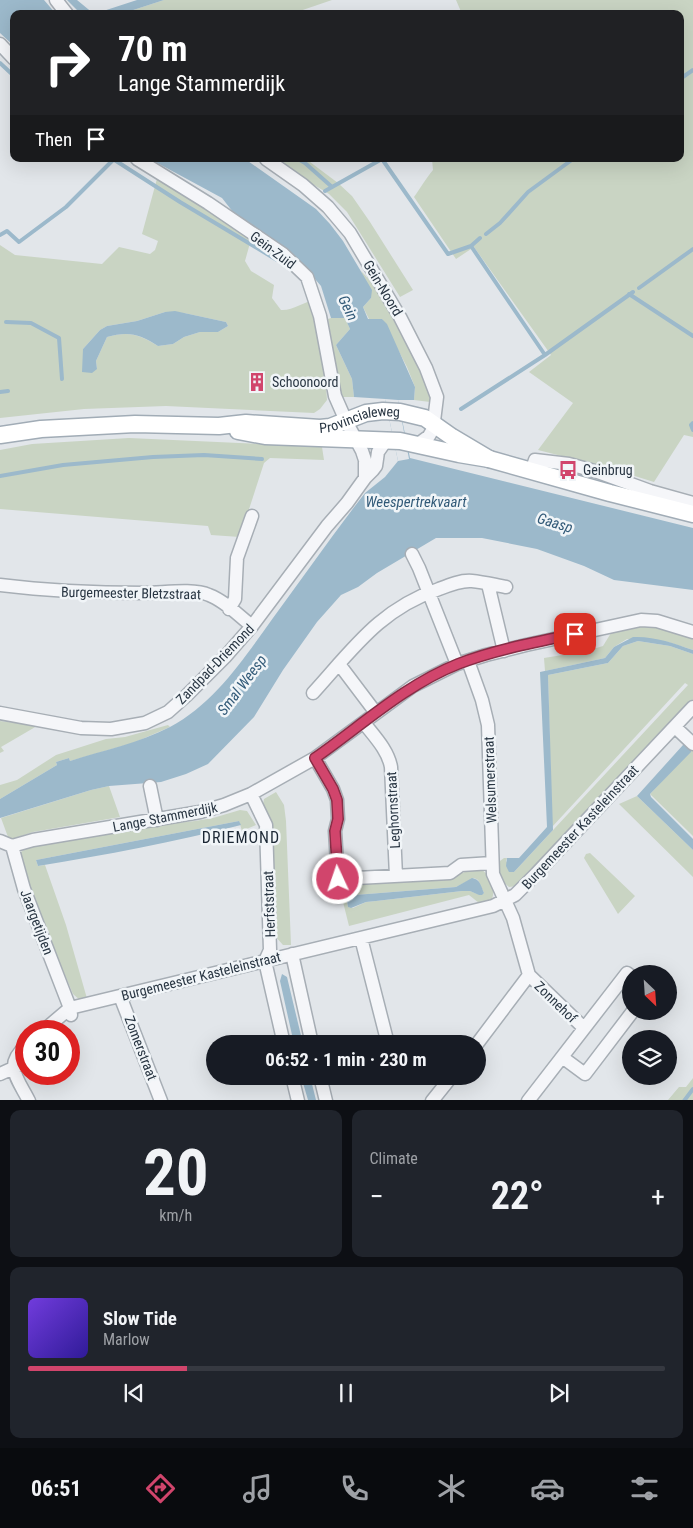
<!DOCTYPE html>
<html lang="en">
<head>
<meta charset="utf-8">
<style>
  :root { --surface:#171b24; --page:#20242c; --text:#f1f3f6; --muted:#9ea1a6; --line:#363941; --accent:#d1456c }
  body { margin:0; font-family:"Roboto Condensed",sans-serif; background:var(--page); color:var(--text); height:100vh; display:flex; flex-direction:column; font-size:19px; white-space:nowrap }
  * { box-sizing:border-box; margin:0 }
  p { font-size:16px; color:var(--muted) }
  .icon { flex:none; width:28px; height:28px; fill:none; stroke:currentColor; stroke-width:2; stroke-linecap:round; stroke-linejoin:round }
  .map { position:relative; height:1100px; overflow:hidden }
  .details { display:flex; flex-direction:column; gap:10px; padding:10px; background:#0d0f14; flex:1 }
  .details>* { flex:none }
  .guide { position:absolute; left:10px; top:10px; width:674px; height:152px; border-radius:10px; box-shadow:0 5px 20px #0002; background:#202124; color:#fff; overflow:hidden }
  .needle { width:32px; rotate:155deg }
  .buttons { position:absolute; left:622px; top:965px; display:grid; gap:10px }
  .buttons a { display:grid; place-items:center; width:55px; height:55px; border-radius:50%; background:var(--surface); box-shadow:0 5px 20px #0002; font-size:25px }
  .speed { position:absolute; left:15px; top:1020px; display:flex; gap:10px; font-size:25px; font-weight:700; text-align:center }
  .speed>* { display:grid; place-content:center; width:65px; height:65px; border-radius:50%; background:var(--surface); box-shadow:0 5px 20px #0002; line-height:1 }
  .speed .limit { border:8px solid #d22; background:#fff; color:#111 }
  .pin { position:absolute; display:grid; place-items:center; width:42px; height:42px; color:#fff; margin:-21px; border-radius:10px; box-shadow:0 2px 8px #0006 }
  .me { position:absolute; width:55px; margin:-28px; rotate:357deg; stroke-linejoin:round; filter:drop-shadow(0 0 4px #0008) }
  .turn { display:flex; align-items:center; gap:18px; height:105px; padding:0 25px; font-size:22px }
  .turn .icon { width:65px; height:65px; stroke-width:2.5 }
  .turn b { display:block; font-size:35px; line-height:42px }
  .then { display:flex; align-items:center; height:48px; padding:0 25px; background:#0003; gap:10px; font-size:19px }
  .big { font-size:38px; font-weight:700; line-height:1.1 }
  .details .card { flex:1; display:flex; flex-direction:column; justify-content:center; gap:8px; min-width:0; padding:0 18px; border-radius:10px; background:var(--page) }
  .details .dial { align-items:center; gap:0 }
  .dial b { font-size:65px; line-height:1 }
  .song { display:flex; align-items:center; gap:15px }
  .cover { width:60px; height:60px; border-radius:8px; background:linear-gradient(135deg,hsl(260 70% 55%),hsl(250 70% 35%)) }
  .played { height:5px; border-radius:2px; background:linear-gradient(90deg,var(--accent) 25%,var(--line) 25%) }
  .keys { display:flex; justify-content:space-around; direction:ltr }
  .heat { display:flex; justify-content:space-between; align-items:center; font-size:28px; direction:ltr }
  .details .tiles { flex:1; display:grid; gap:10px; grid-template-columns:1fr 1fr }
  .card:last-child { grid-column:span 2 }
  .trip { position:absolute; left:206px; top:1035px; width:280px; height:50px; border-radius:25px; background:var(--surface); box-shadow:0 5px 20px #0002; font-weight:700; line-height:50px; text-align:center }
  .menu { display:flex; height:80px; justify-content:space-around; align-items:center; background:#090b0e; color:var(--muted) }
  .menu .icon { width:35px; height:35px }
  .menu .selected { color:var(--accent) }
  .menu b { font-size:22px; color:var(--text) }
  .map>svg:first-child { display:block }
</style>
</head>
<body>
<div class="map">
<svg width="693" height="1101" viewBox="0 0 693 1101">
  <rect width="100%" height="100%" fill="#e2e6ea"/>
  <path fill="#c9d4c3" fill-rule="evenodd" d="M164 0H332L291 14H121Z
    M456 0H693V437L684 435 654 482 609 468 538 450 573 403 529 372 551 355 474 247 456 259 414 197C421 187 425 180 433 170L432 159H680V14H462Z
    M271 159H306L338 183 352 196 370 222 413 290 400 297 347 212 329 194Z
    M158 175 252 236 245 261 251 271 274 285 272 298 281 310C292 311 304 302 316 299L321 316 327 400 320 409 314 413 166 406 84 409 0 418V245L15 255 102 264 119 247 150 254 155 250 158 241 142 234ZM165 312 184 313 226 322 228 326 218 332H200L184 337 173 344 158 346C139 334 128 331 107 337L96 361 97 369 83 349 100 330 107 326 137 321Z
    M361 271 387 298 420 367 432 398 430 402 414 400 415 387 407 367 382 319H369L363 307 371 298Z
    M331 318H345L350 329 336 345 352 379 354 397H341L328 319Z
    M129 438 261 444 288 442 322 447 324 460 270 458 264 463 240 537 211 535 208 526 0 509V450L32 444Z
    M641 627H658L693 637V650L668 642 627 639 614 647 605 658 545 671 544 658 587 651 603 646 611 633Z
    M638 641 670 646 693 654V699L517 886 509 887 501 880 496 864 504 858H507L506 861 514 872 688 685 685 683 552 827 548 675 608 663 623 646Z
    M0 721 37 726 1 747 4 751 0 753Z
    M168 725 170 727 133 743 70 761 69 758 56 762 57 765 0 799V785L17 780 56 755 106 739 125 737Z
    M693 748V836L650 794Z
    M109 786 120 817 33 832 12 839 8 837 1 818 91 790Z
    M276 792 284 805 286 821 291 945H283L275 936 273 827 263 804 264 799Z
    M637 796 693 850V877L619 804Z
    M240 810 247 811 256 825 242 831 239 821 36 860 38 866 45 865 66 925 88 1002 81 1001 73 994 24 879 18 854 28 847 131 828 195 821 213 818Z
    M590 853 635 896 618 914 584 858 586 854Z
    M481 869C491 876 496 888 492 899L479 903 469 895 349 926 341 894 351 885 453 876 465 872ZM474 878 478 880 484 893 480 895 470 891H462L376 901 366 902 353 908 348 907 347 901 355 895 456 887Z
    M693 1078V1100H668L679 1087H686Z"/>
  <path fill="#9cb9cb" d="M0 0H44L56 14H14V46L0 33Z
    M67 0H77L94 14 137 0H164L121 14H81Z
    M150 159H245L316 209 330 224 343 241 372 290 371 298 363 307 368 319H382L387 324 415 387 414 400H398L410 458 693 528V590L614 580 584 566 537 549 482 538H436L377 573 358 587 341 595 317 622 283 670 254 717 208 764 186 774 161 782 109 786 91 790 0 818V799L57 765 56 762 69 758 70 761C104 750 139 743 170 727 215 703 244 658 273 618 304 576 333 534 365 493L385 477 398 461 385 399 354 397 352 379 336 345 350 329 345 318H331L321 286 309 272 292 255 233 212 222 198Z
    M175 311 226 322 228 326 218 332H200L184 337 173 344 158 346C140 334 128 331 107 337L96 361 97 369 92 373 82 372 83 349 100 330 107 326 137 321 165 312Z
    M633 637C654 636 673 643 693 650V654L670 646 638 641 623 646 608 663 548 675 553 830 514 872H509L506 866 507 858H519L547 827 540 672 605 658 614 647Z
    M686 743 691 747V752L650 794 651 797 693 839V850L637 796 683 745Z
    M239 821 241 825C174 842 106 855 38 866L36 860Z
    M472 878C480 879 481 886 484 893L482 895H479L470 891H462L376 901 366 902 351 908 348 907 347 901 348 898 355 895 456 887Z
    M282 974 287 977 303 1044H294L280 981Z
    M301 1076H310L316 1100H308Z"/>
  <path fill="#e2e6ea" d="M385 399 398 400 409 459 398 461Z"/>
  <g fill="none" stroke-linecap="round" stroke-linejoin="round">
    <path stroke="#9cb9cb" stroke-width="4" d="M0 63 14 76
      M680 79 693 70
      M113 159 180 202 277 260
      M298 159 305 163 332 187
      M382 159 448 254 471 246 480 238
      M325 191 382 159
      M486 234 500 223 528 192 573 159
      M0 235 7 231 19 242 66 207 114 159
      M471 246 545 355
      M639 288 693 249
      M629 294 693 336
      M6 322 31 323 59 338 62 379
      M0 392 8 391
      M461 409 545 355 633 292
      M693 423 691 425 693 430
      M0 476 63 465 153 457 204 455 262 459
      M684 1101 693 1089"/>
    <g stroke="#a7aeb5" stroke-width="15">
      <path id="minor" d="M56 0 67 14
        M0 44 14 59
        M137 159 208 203 283 254 307 277 320 316 335 396 346 421 362 451 365 460V478
        M266 159 303 185 328 207 350 233 400 317 426 368 437 397 433 429 429 436 418 444
        M531 472 535 460 569 464 598 472 650 491 693 503
        M412 554 419 568 457 664
        M488 584 504 651
        M0 585C48 591 96 593 145 593 163 593 193 588 209 595 225 601 239 616 252 626
        M229 609 235 599 237 558 252 516
        M468 661 482 700 488 725 493 874 513 918 529 975 477 1044
        M339 664 376 713
        M313 693C353 649 380 609 439 589 449 585 461 580 472 581 483 582 495 585 506 587
        M0 713 81 728 111 729 145 723 168 712 187 695 225 657 252 626 327 526 347 503 365 478 373 470 376 466 378 452 385 442
        M364 723C374 736 388 750 391 767L396 876
        M675 727 693 744
        M315 758 333 789 337 800 338 819 335 831 338 879 450 873 461 865 492 863
        M150 786 157 820
        M251 794 266 825 270 950 265 961 284 1044
        M0 841 12 846
        M12 846 33 840 200 812 224 805 251 794 315 758 413 686 457 664 486 655 526 645 641 620 657 621 693 632
        M12 846 24 889 70 1008 71 1015
        M361 938 388 1044
        M292 954 312 1044
        M529 975 584 1028
        M120 996 161 1101
        M43 1031 70 1008 493 906 515 895 536 874 693 707
        M26 1046C3 1065 18 1079 29 1101
        M562 1057 585 1074 633 1011
        M0 1074 20 1065
        M292 1076 298 1101
        M320 1076 326 1101
        M432 1101 452 1076
        M528 1101 627 973 631 976"/>
    </g>
    <g stroke="#a1acb6" stroke-width="19">
      <g id="major">
        <path d="M238 431 265 436 400 441 459 454 489 459 610 493 693 514"/>
        <path id="s1" d="M0 435 41 429 135 424 219 426 246 423 320 428 330 427 366 413 383 411 400 412 425 418 452 437 489 459"/>
      </g>
    </g>
    <use href="#minor" stroke="#f5f6f9" stroke-width="12"/>
    <use href="#major" stroke="#fff" stroke-width="16"/>
  </g>
  <g fill="none" stroke-linecap="round" stroke-linejoin="round">
    <g stroke="#882d46" stroke-width="12">
      <path id="route" d="M338 879 335 831 338 819 337 800 333 789 315 758C361 726 405 685 458 664 494 650 536 642 575 634"/>
    </g>
    <use href="#route" stroke="#d1456c" stroke-width="9"/>
  </g>
  <defs>
    <g id="building-bare" transform="scale(1.5)"><path d="M-4-6H4V6H1V3H-1V6H-4ZM-2.5-4.3h1.7v1.8h-1.7ZM.8-4.3h1.7v1.8H.8ZM-2.5-1h1.7V.8h-1.7ZM.8-1h1.7V.8H.8Z" fill="#d1456c" stroke="#f1f5f8" stroke-width="2.5" paint-order="stroke"/></g>
    <g id="bus-bare" transform="scale(1.5)"><path d="M-5-6H5V4H4V6H2V4H-2V6H-4V4H-5ZM-3.5-4V0h7V-4ZM-3.5 1.2v1.5H-2V1.2ZM2 1.2v1.5H3.5V1.2Z" fill="#d1456c" stroke="#f1f5f8" stroke-width="2.5" paint-order="stroke"/></g>
  </defs>
  <g fill-rule="evenodd">
    <use href="#building-bare" x="257" y="382"/>
    <use href="#bus-bare" x="568" y="470"/>
  </g>
  <g text-anchor="middle" stroke-width="5" stroke-linejoin="round" paint-order="stroke">
    <g font-size="14" fill="#293643" stroke="#f1f5f8">
      <text transform="translate(273 250) rotate(37)" y="5">Gein-Zuid</text>
      <text transform="translate(383 288) rotate(59)" y="5">Gein-Noord</text>
      <text dy="5" stroke="none"><textPath href="#s1" startOffset="362">Provincialeweg</textPath></text>
      <text transform="translate(131 593) rotate(1)" y="5">Burgemeester Bletzstraat</text>
      <text transform="translate(215 664) rotate(-46)" y="5">Zandpad-Driemond</text>
      <text transform="translate(490 780) rotate(-92)" y="5">Welsumerstraat</text>
      <text transform="translate(393 810) rotate(-93)" y="5">Leghornstraat</text>
      <text transform="translate(165 817) rotate(-11)" y="5">Lange Stammerdijk</text>
      <text transform="translate(580 827) rotate(-47)" y="5">Burgemeester Kasteleinstraat</text>
      <text transform="translate(269 904) rotate(-92)" y="5">Herfststraat</text>
      <text transform="translate(37 922) rotate(69)" y="5">Jaargetijden</text>
      <text transform="translate(201 976) rotate(-14)" y="5">Burgemeester Kasteleinstraat</text>
      <text transform="translate(556 1002) rotate(44)" y="5">Zonnehof</text>
      <text transform="translate(141 1048) rotate(69)" y="5">Zomerstraat</text>
    </g>
    <g font-size="14" fill="#293643" stroke="#f1f5f8" text-anchor="start">
      <text x="272" y="387">Schoonoord</text>
      <text x="583" y="475">Geinbrug</text>
    </g>
    <g font-size="15" font-style="italic" fill="#325a78" stroke="#f1f5f8">
      <text transform="translate(348 308) rotate(64)" y="5">Gein</text>
      <text x="416" y="507">Weespertrekvaart</text>
      <text transform="translate(555 523) rotate(17)" y="5">Gaasp</text>
      <text transform="translate(242 685) rotate(-53)" y="5">Smal Weesp</text>
    </g>
    <g font-size="16" letter-spacing="1" fill="#1b2734" stroke="#f1f5f8">
      <text x="241" y="843">DRIEMOND</text>
    </g>
  </g>
</svg>
<div class="buttons">
<a><svg class="needle" viewBox="-14 -14 28 28"><path d="M0-13l5 13h-10z" fill="#e53935"/><path d="M0 13l5-13h-10z" fill="#9ea1a6"/></svg></a>
<a><svg class="icon" aria-label="layers" viewBox="0 0 24 24"><path d="M12 4l9 5-9 5-9-5zM3 14l9 5 9-5"/></svg></a>
</div>
<div class="speed"><div class="limit">30</div></div>
<div class="pin" style="left:575px;top:634px;background:#d93025"><svg class="icon" aria-label="arrive" viewBox="0 0 24 24"><path d="M6 21V4h12l-3 4 3 4H6"/></svg></div>
<svg class="me" style="left:338px;top:879px" viewBox="-20 -20 40 40"><circle r="17" fill="#d1456c" stroke="#fff" stroke-width="3"/><path d="M0-11L8 9 0 5-8 9z" fill="#fff"/></svg>
<div class="trip">06:52 · 1 min · 230 m</div>
<div class="guide">
<div class="turn"><svg class="icon" aria-label="right" viewBox="0 0 24 24"><path d="M7 20v-9h11M14 6l5 5-5 5"/></svg><div><b>70 m</b>Lange Stammerdijk</div></div>
<div class="then">Then<svg class="icon" aria-label="arrive" viewBox="0 0 24 24"><path d="M6 21V4h12l-3 4 3 4H6"/></svg></div>
</div>
</div>
<section class="details">
<div class="tiles">
<div class="card dial"><b>20</b><p>km/h</p></div>
<div class="card"><p>Climate</p>
<div class="heat"><a>−</a><b class="big">22°</b><a>+</a></div>
</div>
<div class="card">
<div class="song"><i class="cover"></i><div><b>Slow Tide</b><p>Marlow</p></div></div>
<div class="played"></div>
<div class="keys"><svg class="icon" aria-label="previous" viewBox="0 0 24 24"><path d="M18 5L8 12l10 7zM5 5v14"/></svg><svg class="icon" aria-label="pause" viewBox="0 0 24 24"><path d="M8 5v14M16 5v14"/></svg><svg class="icon" aria-label="next" viewBox="0 0 24 24"><path d="M6 5l10 7-10 7zM19 5v14"/></svg></div>
</div>
</div>
</section>
<nav class="menu">
<b>06:51</b>
<svg class="icon selected" aria-label="directions" viewBox="0 0 24 24"><path d="M12 3l9 9-9 9-9-9zM9 14v-3h6M13 9l2 2-2 2"/></svg>
<svg class="icon" aria-label="music" viewBox="0 0 24 24"><path d="M9 18V5l10-2v13"/><circle cx="6" cy="18" r="3"/><circle cx="16" cy="16" r="3"/></svg>
<svg class="icon" aria-label="phone" viewBox="0 0 24 24"><path d="M5 4h4l2 5-3 2q2 4 5 5l2-3 5 2v4C11 20 4 13 5 4z"/></svg>
<svg class="icon" aria-label="climate" viewBox="0 0 24 24"><path d="M12 3v18M4 7l16 10M4 17L20 7"/></svg>
<svg class="icon" aria-label="car" viewBox="0 0 24 24"><path d="M5 17H2v-5l4-1 3-4h7l3 4 3 1v5h-3M9 17h6M6 11h13"/><circle cx="7" cy="17" r="2"/><circle cx="17" cy="17" r="2"/></svg>
<svg class="icon" aria-label="filters" viewBox="0 0 24 24"><path d="M4 7h16M4 17h16"/><circle cx="9" cy="7" r="2"/><circle cx="15" cy="17" r="2"/></svg>
</nav>
</body>
</html>
